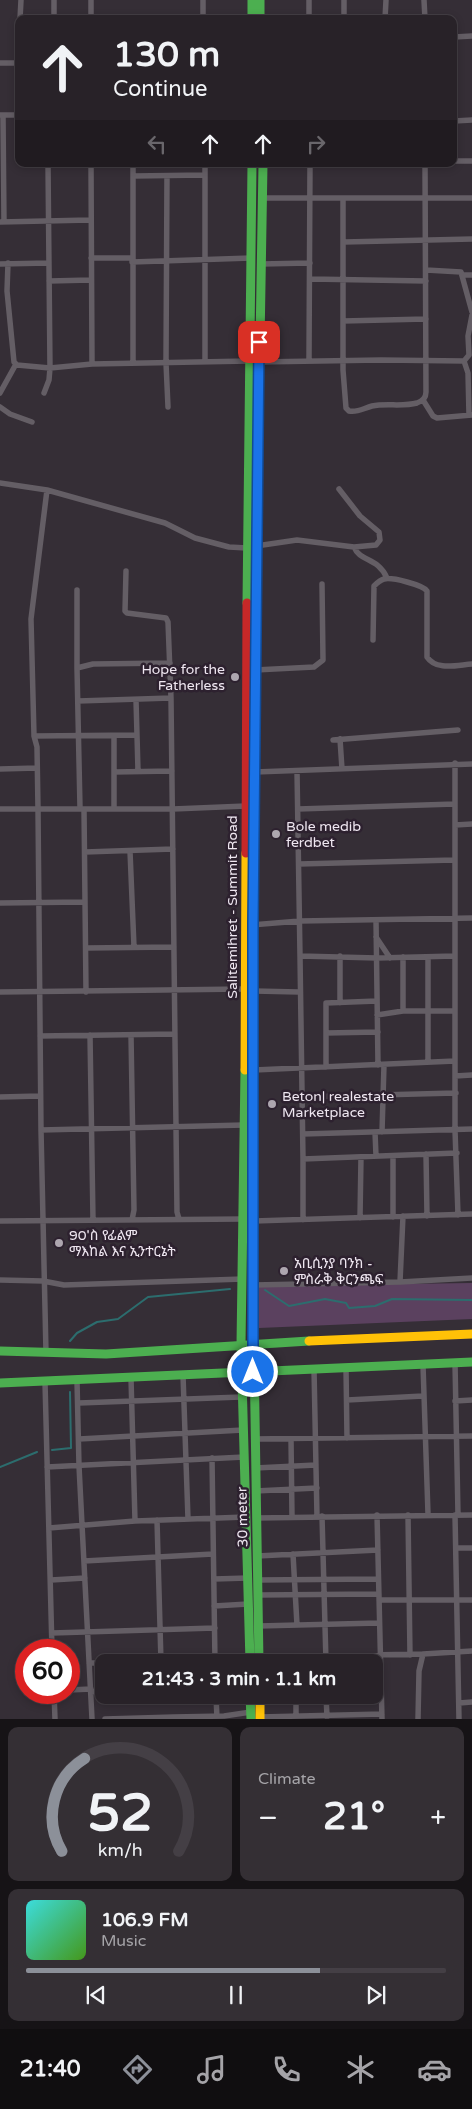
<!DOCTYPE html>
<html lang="en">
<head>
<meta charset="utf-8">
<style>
  :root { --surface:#282228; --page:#342f34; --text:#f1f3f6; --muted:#a5a4a8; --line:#443f45; --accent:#8c9099 }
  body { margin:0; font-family:"Varela Round","Noto Sans Ethiopic",sans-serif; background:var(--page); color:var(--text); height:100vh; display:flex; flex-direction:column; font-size:19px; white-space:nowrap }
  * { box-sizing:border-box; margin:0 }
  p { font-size:16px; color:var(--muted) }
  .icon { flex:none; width:28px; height:28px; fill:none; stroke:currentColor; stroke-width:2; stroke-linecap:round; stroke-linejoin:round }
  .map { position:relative; height:1719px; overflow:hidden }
  .side { display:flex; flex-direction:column; gap:8px; padding:8px; background:#161316; flex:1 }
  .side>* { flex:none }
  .guide { position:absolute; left:15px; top:15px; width:442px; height:152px; border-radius:10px; box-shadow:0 2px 8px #0003,0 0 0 1px var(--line); background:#282228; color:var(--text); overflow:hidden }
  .speed { position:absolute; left:15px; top:1639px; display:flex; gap:10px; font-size:25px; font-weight:700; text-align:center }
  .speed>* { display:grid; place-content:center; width:65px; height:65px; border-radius:50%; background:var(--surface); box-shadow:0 2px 8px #0003,0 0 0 1px var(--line); line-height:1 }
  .speed .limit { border:8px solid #d22; background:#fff; color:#111 }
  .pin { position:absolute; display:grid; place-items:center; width:42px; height:42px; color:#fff; margin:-21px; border-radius:10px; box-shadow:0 2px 8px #0006 }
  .me { position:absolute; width:55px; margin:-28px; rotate:0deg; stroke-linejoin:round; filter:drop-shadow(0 0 4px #0008) }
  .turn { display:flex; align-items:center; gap:18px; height:105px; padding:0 15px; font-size:22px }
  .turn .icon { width:65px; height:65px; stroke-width:2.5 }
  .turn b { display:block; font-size:35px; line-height:42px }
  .lanes { display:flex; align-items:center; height:48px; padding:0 15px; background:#0003; justify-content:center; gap:25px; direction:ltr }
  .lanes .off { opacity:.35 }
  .big { font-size:38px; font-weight:700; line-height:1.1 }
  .side .card { flex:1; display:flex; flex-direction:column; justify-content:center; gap:8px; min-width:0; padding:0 18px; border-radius:10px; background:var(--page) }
  .side .dial { align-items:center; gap:0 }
  .dial svg { height:130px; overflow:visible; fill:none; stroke:var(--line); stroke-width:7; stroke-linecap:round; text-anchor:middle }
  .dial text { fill:var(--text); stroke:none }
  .song { display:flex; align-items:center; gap:15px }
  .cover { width:60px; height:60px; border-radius:8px; background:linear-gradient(135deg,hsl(180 70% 55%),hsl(100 70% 35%)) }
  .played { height:5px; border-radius:2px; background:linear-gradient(90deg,var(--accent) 70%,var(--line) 70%) }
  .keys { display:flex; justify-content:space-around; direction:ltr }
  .heat { display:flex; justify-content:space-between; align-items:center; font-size:28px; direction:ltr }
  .side .tiles { flex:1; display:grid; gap:8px; grid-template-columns:1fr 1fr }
  .card:last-child { grid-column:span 2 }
  .trip { position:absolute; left:95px; top:1654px; width:288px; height:50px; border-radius:10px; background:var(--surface); box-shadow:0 2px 8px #0003,0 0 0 1px var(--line); font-weight:700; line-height:50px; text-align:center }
  .tab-bar { display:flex; height:80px; justify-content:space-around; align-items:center; background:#100e10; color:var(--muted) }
  .tab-bar .icon { width:35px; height:35px }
  .tab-bar .active { color:var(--accent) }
  .tab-bar b { font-size:22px; color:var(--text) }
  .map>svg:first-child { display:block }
</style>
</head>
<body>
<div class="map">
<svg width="472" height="1719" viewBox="0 0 472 1719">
  <rect width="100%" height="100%" fill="#352e36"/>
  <path fill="#5b415f" d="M472 1283V1319L259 1328 258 1286Z"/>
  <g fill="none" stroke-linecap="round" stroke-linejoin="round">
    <path stroke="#2c6d6e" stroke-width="2" d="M265 1290 289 1306 325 1299 346 1303 349 1308 375 1306 392 1299 472 1300
      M70 1341 77 1333 97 1322 118 1319 148 1297 230 1289
      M52 1450 71 1448 70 1392
      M0 1467 37 1452"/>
    <path stroke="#645e65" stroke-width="5.5" d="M91 0V19
      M203 0V19
      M309 0V19
      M344 0V19
      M424 0 425 19
      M20 19 21 0
      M54 19V0
      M385 19 386 0
      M454 37 472 36
      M0 63H19
      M1 115H19
      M3 115 4 222
      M454 121 472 120
      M454 161H472
      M48 164 50 368 92 364
      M91 164 92 364 249 361
      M133 164V363
      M133 176 205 175
      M167 176 166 363 168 407
      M263 198H472
      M343 198V370L346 408 349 411C357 413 364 408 372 406 386 403 403 407 417 403 423 401 426 398 426 392L425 164
      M0 222 90 220
      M344 242 472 239
      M91 258H132
      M132 262 251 258
      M8 263 7 291 14 362 17 365 50 368 49 380 44 393
      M0 264 49 263
      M261 264 310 263
      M426 270 461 272 472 312
      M463 275H472
      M310 279 426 281
      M49 281 91 280
      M343 321 426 319
      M309 360 310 164
      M464 361 468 373 469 415
      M205 362V164
      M258 362 381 360 464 361 469 355 468 336 472 315
      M0 393 16 364
      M423 400 433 416 437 418 472 415
      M0 407 10 414 32 422
      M0 483 47 490 165 523 195 538 229 547 247 548
      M256 546 297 540 354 547 376 545 380 540 379 532 360 516 339 489
      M354 547C360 562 378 557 387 578
      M126 571 125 611 127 613 166 618 168 622 171 698 177 1212 179 1219
      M77 590V668
      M373 640 374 586C377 583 380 580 384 579 392 577 423 585 427 591V657C436 671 457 665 472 664
      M255 670 314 667 323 660 322 584
      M78 701 171 698
      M137 735 138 771
      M34 736 31 619 47 490
      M114 736V809
      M340 739 342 769
      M333 740 458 730
      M455 763V1130L458 1215
      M0 769 37 768
      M297 771 300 956
      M114 772 172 771
      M255 772 472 764
      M80 808 77 668 93 664 170 663
      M0 809H173L246 806
      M84 809 86 992
      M298 809 455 804
      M455 825 472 824
      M130 851 134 947
      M85 852 173 849
      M299 864 454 860
      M0 903 84 902
      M376 920 378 1065
      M252 925 300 921 472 918
      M376 937 390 958
      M86 948 174 947
      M455 956 377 958 300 956 303 1159 457 1153
      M253 991 299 992
      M0 992 245 989
      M340 1003V956
      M403 1011H455
      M377 1015 403 1011V957
      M326 1033 378 1032
      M90 1035 93 1220
      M131 1035 134 1210 132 1220
      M40 1036 175 1034
      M428 1062V957
      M326 1067V1003L377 1001
      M254 1070 455 1061
      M455 1076 472 1075
      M0 1097 40 1096
      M301 1097 456 1093
      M41 1130 244 1125
      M375 1132 376 1156
      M382 1132 384 1065
      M303 1134 472 1129
      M426 1154 427 1216
      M393 1156V1217
      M360 1218 361 1157
      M303 1220V1159
      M0 1221 244 1219
      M253 1221 472 1214
      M0 1280 43 1281 64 1285 243 1279
      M400 1282 403 1216
      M254 1285 400 1282 472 1278
      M46 1353 41 1130 38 809 37 747 34 736 137 735 136 700
      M455 1363 458 1515
      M423 1365 428 1514
      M346 1368 347 1438
      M314 1369 317 1517
      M183 1375 188 1519
      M131 1378 135 1521
      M77 1381 79 1466 92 1719
      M45 1382 52 1650
      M347 1400 423 1396
      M455 1401 472 1400
      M79 1403 241 1397
      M79 1439 243 1430
      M254 1439 472 1436
      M291 1439 292 1517
      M212 1458 215 1662
      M47 1467 244 1457
      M255 1468 316 1465
      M255 1491 317 1488
      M377 1515 382 1719
      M408 1515 410 1655
      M455 1515 459 1719
      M322 1516 326 1662
      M256 1518 472 1515
      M157 1520 161 1662
      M49 1528 135 1521 246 1517
      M456 1548H472
      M293 1554 297 1625
      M257 1556 378 1550
      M84 1561 213 1554
      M214 1579 248 1578
      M51 1580 85 1578
      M257 1580 378 1579
      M258 1595 379 1594
      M379 1600H472
      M214 1606 248 1604
      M258 1626 379 1623
      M52 1633 215 1628
      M259 1657 423 1654 472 1651
      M106 1662 250 1657
      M89 1663H104
      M69 1690 91 1689
      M54 1692 55 1719
      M91 1692 104 1691
      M216 1695 217 1719
      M296 1695V1718
      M326 1695 327 1717
      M459 1703 472 1702
      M260 1717 382 1714
      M105 1719 174 1717
      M172 1719 174 1717 224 1716 251 1712
      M418 1719 419 1671 423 1654"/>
    <path stroke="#4caf50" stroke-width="9" d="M252 0V19
      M260 0V19
      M257 522 263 164
      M247 603 252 164
      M254 974 252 1231 259 1662
      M245 1070 241 1344 250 1662
      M0 1351 106 1354 309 1341
      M0 1383 472 1362
      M250 1695 251 1719"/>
    <path stroke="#ffc107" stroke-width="9" d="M254 861 257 522
      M245 1070 246 853
      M309 1341 472 1334
      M260 1695V1719"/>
    <path stroke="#c62828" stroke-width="9" d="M246 853 247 603
      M254 974V861"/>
  </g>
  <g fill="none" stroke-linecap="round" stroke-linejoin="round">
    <g stroke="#114b97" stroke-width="12">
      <path id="route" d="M253 1372V924L259 342"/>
    </g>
    <use href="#route" stroke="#1a73e8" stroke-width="9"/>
  </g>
  <g fill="#ada6af" stroke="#2d212f" stroke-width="2">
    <circle cx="235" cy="677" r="5"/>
    <circle cx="276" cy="834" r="5"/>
    <circle cx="272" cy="1104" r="5"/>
    <circle cx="59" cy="1243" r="5"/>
    <circle cx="284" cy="1271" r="5"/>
  </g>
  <g text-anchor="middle" stroke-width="5" stroke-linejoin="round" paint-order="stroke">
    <g font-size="14" fill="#eee6f0" stroke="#2d212f" text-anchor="start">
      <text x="225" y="674" text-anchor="end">Hope for the<tspan x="225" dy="16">Fatherless</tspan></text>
      <text x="286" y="831">Bole medib<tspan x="286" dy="16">ferdbet</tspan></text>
      <text x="282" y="1101">Beton| realestate<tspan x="282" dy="16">Marketplace</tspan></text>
      <text x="69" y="1240">90'ስ የፊልም<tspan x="69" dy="16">ማእከል እና ኢንተርኔት</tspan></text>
      <text x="294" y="1268">አቢሲንያ ባንክ -<tspan x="294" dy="16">ምስራቅ ቅርንጫፍ</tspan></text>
    </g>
    <g font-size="14" fill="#eee6f0" stroke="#2d212f">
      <text transform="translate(232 907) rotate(-90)" y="5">Salitemihret - Summit Road</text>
      <text transform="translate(242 1517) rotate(-91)" y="5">30 meter</text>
    </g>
  </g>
</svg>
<div class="speed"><div class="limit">60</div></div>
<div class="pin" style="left:259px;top:342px;background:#d93025"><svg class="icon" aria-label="arrive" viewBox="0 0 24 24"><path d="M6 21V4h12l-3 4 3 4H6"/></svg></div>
<svg class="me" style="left:253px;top:1372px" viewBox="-20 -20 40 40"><circle r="17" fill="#1a73e8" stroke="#fff" stroke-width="3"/><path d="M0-11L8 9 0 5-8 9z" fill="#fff"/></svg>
<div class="trip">21:43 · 3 min · 1.1 km</div>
<div class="guide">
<div class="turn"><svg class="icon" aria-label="ahead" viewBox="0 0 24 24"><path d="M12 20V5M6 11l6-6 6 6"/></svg><div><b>130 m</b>Continue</div></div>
<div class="lanes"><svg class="icon off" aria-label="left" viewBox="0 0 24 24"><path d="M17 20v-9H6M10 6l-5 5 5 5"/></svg><svg class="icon" aria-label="ahead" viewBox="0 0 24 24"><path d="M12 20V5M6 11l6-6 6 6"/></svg><svg class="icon" aria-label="ahead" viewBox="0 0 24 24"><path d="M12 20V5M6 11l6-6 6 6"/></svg><svg class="icon off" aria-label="right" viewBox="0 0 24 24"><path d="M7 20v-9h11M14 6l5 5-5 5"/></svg></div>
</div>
</div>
<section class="side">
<div class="tiles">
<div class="card dial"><svg viewBox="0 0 100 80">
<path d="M14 69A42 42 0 1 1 86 69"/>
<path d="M14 69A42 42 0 0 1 28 12" stroke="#8c9099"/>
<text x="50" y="56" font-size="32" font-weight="700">52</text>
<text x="50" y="72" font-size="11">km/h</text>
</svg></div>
<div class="card"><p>Climate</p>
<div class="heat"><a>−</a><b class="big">21°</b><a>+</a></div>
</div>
<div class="card">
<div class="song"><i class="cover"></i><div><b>106.9 FM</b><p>Music</p></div></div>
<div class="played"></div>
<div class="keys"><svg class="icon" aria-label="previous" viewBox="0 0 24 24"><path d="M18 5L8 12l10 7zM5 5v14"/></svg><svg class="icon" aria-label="pause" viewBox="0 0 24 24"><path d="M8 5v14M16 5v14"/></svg><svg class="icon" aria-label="next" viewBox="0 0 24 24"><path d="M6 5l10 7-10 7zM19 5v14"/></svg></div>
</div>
</div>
</section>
<nav class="tab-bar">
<b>21:40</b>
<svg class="icon active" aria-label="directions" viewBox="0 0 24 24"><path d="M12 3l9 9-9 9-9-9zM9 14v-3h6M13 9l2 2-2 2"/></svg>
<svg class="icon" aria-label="music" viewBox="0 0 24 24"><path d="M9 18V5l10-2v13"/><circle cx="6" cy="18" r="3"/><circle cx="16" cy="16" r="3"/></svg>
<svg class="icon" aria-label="phone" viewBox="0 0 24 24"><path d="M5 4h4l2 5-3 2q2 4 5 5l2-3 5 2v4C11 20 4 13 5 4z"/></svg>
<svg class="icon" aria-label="climate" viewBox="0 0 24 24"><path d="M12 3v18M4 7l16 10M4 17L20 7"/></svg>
<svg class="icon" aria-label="car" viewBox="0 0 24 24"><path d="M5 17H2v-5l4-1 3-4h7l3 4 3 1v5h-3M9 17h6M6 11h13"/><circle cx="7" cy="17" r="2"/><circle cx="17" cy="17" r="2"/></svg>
</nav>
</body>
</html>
